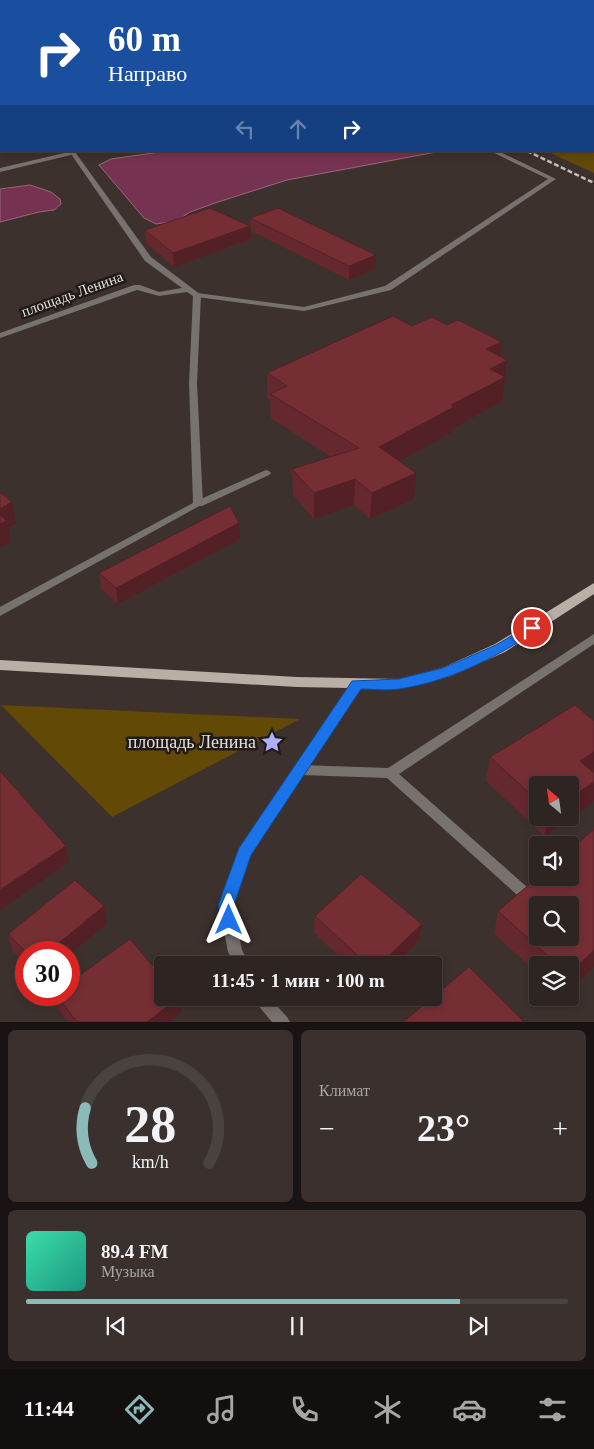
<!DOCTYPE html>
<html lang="ru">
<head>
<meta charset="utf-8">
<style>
  :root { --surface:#2e2522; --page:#3a312f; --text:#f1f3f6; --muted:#a7a5a5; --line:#494240; --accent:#8bbbb9 }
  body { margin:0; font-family:Georgia,serif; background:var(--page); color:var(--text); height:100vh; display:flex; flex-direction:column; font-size:19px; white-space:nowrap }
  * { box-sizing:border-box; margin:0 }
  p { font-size:16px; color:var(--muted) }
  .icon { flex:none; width:28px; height:28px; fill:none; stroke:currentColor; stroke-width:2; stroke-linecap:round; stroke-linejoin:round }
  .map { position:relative; height:1022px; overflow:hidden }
  .sheet { display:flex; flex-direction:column; gap:8px; padding:8px; background:#191413; flex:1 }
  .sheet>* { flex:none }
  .hud { position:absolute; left:0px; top:0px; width:595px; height:152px; box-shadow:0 2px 8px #0003,0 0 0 1px var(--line); background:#1a4fa0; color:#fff; overflow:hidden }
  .needle { width:32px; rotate:331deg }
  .tools { position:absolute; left:529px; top:776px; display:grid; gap:10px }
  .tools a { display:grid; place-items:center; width:50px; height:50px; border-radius:5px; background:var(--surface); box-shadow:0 2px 8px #0003,0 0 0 1px var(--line); font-size:25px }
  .speed { position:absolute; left:15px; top:941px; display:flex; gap:10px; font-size:25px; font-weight:700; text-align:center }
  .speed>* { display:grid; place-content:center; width:65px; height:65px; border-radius:50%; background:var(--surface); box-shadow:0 2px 8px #0003,0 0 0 1px var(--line); line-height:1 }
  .speed .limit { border:8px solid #d22; background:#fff; color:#111 }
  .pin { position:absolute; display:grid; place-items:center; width:42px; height:42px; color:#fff; margin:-21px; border:2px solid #fff; border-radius:50%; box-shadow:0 1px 5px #0007 }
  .me { position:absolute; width:55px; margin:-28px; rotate:0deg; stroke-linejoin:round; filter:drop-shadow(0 0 4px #0008) }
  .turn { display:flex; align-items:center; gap:18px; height:105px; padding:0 25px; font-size:22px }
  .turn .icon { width:65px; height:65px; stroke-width:2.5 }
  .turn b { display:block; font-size:35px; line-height:42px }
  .lanes { display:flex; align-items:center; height:48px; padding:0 25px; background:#0003; justify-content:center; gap:25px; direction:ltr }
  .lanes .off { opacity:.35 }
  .big { font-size:38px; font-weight:700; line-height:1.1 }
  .sheet .tile { flex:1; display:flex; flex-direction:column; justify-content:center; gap:8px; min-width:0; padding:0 18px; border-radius:8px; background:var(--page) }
  .sheet .dial { align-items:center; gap:0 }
  .dial svg { height:130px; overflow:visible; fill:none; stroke:var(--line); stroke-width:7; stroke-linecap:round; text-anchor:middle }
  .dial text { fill:var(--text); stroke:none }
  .song { display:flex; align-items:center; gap:15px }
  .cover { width:60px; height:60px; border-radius:8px; background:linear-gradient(135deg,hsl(160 70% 55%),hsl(170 70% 35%)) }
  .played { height:5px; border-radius:2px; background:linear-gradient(90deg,var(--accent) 80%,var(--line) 80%) }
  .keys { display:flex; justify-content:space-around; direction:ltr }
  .heat { display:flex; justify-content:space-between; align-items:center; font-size:28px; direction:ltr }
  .sheet .tiles { flex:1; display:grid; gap:8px; grid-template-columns:1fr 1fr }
  .tile:last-child { grid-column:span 2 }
  .trip { position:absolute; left:154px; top:956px; width:288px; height:50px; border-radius:5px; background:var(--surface); box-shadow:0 2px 8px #0003,0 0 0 1px var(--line); font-weight:700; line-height:50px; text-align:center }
  .dock { display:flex; height:80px; justify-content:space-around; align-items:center; background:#120f0e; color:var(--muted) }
  .dock .icon { width:35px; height:35px }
  .dock .current { color:var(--accent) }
  .dock b { font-size:22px; color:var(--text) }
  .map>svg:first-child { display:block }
</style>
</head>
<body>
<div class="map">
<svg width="594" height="1022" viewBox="0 0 594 1022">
  <rect width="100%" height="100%" fill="#3d312d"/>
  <path fill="#624906" d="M220 0H594V173L546 151H594V1Z
    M1 705 300 719 112 817Z"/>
  <path fill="#763351" stroke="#98677b" d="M442 151 287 180 218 202 190 212 176 221 156 224 144 218 99 165 111 159 160 152Z
    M30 185 51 192 60 199 61 204 54 210 39 212 0 222V189Z"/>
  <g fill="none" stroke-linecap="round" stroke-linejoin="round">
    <path stroke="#98677b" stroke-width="8" d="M494 0 497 1"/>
    <path fill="#77726e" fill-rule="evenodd" d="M73 151 76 153 75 154 0 172V168Z
      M490 151H498L556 179 391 290 304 311 197 297 193 295 197 293 304 307 385 286 548 179Z
      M266 470 269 471 271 473 269 475 202 506H194L193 504 194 502Z
      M594 634V644L399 774 536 895 538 899 536 903 531 905 526 903 387 778 301 775 296 774 295 770 296 766 301 765 388 768Z"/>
    <path fill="#77726e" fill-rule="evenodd" d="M66 151 75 152 151 257 201 295 197 383 203 504 0 616V607L193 503 189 383 193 296 187 292 159 296 137 290 0 338V333L134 285H140L159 292 182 288 145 261 71 154Z
      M357 680 361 681 363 684 361 687 250 855 233 905 242 950 250 965H235L228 952 219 905 237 853 353 681Z
      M253 998H270L287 1017 290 1022H272L256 1003Z"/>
    <path fill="#b9afa6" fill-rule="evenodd" d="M594 583V594L505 652 451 676 399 689 297 687 0 670V660L297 677 399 679 442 668 495 644Z"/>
    <path stroke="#c7bebb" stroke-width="2" stroke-dasharray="4 2" stroke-linecap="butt" d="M201 0 204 1"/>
    <path stroke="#c7bebb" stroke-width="2.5" stroke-dasharray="5 2.5" stroke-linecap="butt" d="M527 151 594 183"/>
  </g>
  <path fill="#65282e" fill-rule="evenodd" d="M250 218 376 255 375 268 349 280 251 231Z
    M145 230 251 239 174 267 146 243Z
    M412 326 500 356 507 360 502 401 452 429V432L399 461 414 499 370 519 354 505 314 519 293 495 292 469 331 457 271 418 270 400 267 398V373Z
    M240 539 118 604 101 589 99 573Z
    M575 705 594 721 593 773 594 802 544 836 486 781 490 757ZM538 785H570V818H538Z
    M594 829V967L570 990V965H538V974L494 934 498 911 538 886 541 885 543 878H570Z
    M104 906 107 923 26 952V965L13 951 8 934Z
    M315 916 422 924 420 940 395 965H349L314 933Z
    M55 995H69L181 1013 170 1022H68L59 1010Z"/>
  <path fill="#532025" d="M0 38H1V48H0Z
    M0 137H1V149H0Z
    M250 226 251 239 174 267 173 253Z
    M376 255 375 268 349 280V266Z
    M502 342 499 364 507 360 502 401 452 429V432L378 473 379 447 486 349Z
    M416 473 414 499 370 519 372 493Z
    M355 479 354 505 314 519V493Z
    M12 502 16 523 8 527 11 542 0 547V509Z
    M239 523 240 539 118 604 116 588Z
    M594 752V772L575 785 580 761Z
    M594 782V802L544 836 548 818H570V798Z
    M66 846 69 862 0 910V890Z
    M104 906 107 923 69 955V952H48Z
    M422 924 420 940 395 965H379Z
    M594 950V967L570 990V973Z
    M178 998H179L181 1013 170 1022H147Z"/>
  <path fill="#762e35" stroke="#532025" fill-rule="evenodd" d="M0 18H1V38H0Z
    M0 67 1 68V137H0V109H1V104L0 103Z
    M210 208 250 226 173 253 145 230Z
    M278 208 376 255 349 266 250 218Z
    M393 316 412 326 432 317 447 325 458 320 502 342 486 349 507 360 490 369 505 377 451 405 454 407 379 447 416 473 372 493 355 479 314 493 292 469 359 448 270 394 287 386 267 373Z
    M0 492 12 502 0 509Z
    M230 506 239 523 116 588 99 573Z
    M0 515 7 521 0 524Z
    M575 705 594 721V752L580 761 594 773V782L570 798V785H538V801L490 757Z
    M0 771 66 846 0 890Z
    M594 829V950L570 973V965H558L498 911 531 883 538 886 544 885 548 879 547 878H570V850ZM538 905H570V938H538Z
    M361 874 422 924 379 965H368L315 916Z
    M75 880 104 906 48 952H26L8 934Z
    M130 939 162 977V998H178L147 1022H77L56 995H69V983Z
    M469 967 524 1022H403L432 998Z"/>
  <path fill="#1a73e8" stroke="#114b97" d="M532 624 536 625 538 628 536 631C495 658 448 682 399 689 387 691 373 689 361 689L251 855 234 905 237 920 235 926 229 928 223 926 218 905 239 848 352 681 399 679 443 668 496 645Z"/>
  <defs>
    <g id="sight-bare" transform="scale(1.725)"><path d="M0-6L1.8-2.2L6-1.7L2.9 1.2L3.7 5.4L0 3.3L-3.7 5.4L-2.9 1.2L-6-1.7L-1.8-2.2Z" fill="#b2adf9" stroke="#201a18" stroke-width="2.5" paint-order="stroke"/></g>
  </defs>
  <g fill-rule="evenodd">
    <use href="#sight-bare" x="272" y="742"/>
  </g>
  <g text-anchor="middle" stroke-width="5" stroke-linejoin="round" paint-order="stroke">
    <g font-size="15" fill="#e7dfdc" stroke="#201a18">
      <text transform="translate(72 294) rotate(-20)" y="5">площадь Ленина</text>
    </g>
    <g font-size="18" fill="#e7dfdc" stroke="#201a18" text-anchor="end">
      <text x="256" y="748">площадь Ленина</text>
    </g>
  </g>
</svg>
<div class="tools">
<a><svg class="needle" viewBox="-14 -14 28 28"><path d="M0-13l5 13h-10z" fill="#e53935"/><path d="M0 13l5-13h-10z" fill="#a7a5a5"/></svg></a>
<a><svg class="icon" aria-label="sound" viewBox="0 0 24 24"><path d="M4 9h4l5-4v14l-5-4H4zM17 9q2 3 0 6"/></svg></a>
<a><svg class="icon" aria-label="search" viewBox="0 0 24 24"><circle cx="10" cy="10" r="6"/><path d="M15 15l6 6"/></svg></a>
<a><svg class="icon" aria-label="layers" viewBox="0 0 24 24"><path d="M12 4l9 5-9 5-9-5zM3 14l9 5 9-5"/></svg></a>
</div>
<div class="speed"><div class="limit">30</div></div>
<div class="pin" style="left:532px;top:628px;background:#d93025"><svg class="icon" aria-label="arrive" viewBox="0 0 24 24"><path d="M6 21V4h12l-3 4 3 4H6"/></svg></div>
<svg class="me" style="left:229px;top:920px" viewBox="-20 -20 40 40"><path d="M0-17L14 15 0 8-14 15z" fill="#1a73e8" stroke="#fff" stroke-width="4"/></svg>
<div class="trip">11:45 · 1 мин · 100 m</div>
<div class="hud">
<div class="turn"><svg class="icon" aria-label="right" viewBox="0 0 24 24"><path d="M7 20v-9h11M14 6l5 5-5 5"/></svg><div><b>60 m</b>Направо</div></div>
<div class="lanes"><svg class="icon off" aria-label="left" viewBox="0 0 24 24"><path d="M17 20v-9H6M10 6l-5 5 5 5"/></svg><svg class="icon off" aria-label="ahead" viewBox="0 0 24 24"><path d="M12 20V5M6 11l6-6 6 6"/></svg><svg class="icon" aria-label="right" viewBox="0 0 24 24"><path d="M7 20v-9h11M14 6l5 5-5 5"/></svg></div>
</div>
</div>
<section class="sheet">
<div class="tiles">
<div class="tile dial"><svg viewBox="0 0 100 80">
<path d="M14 69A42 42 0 1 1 86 69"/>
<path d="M14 69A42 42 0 0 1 10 35" stroke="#8bbbb9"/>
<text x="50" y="56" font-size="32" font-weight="700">28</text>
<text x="50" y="72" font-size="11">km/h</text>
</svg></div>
<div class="tile"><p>Климат</p>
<div class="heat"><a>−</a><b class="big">23°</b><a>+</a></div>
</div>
<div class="tile">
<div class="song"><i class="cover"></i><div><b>89.4 FM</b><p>Музыка</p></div></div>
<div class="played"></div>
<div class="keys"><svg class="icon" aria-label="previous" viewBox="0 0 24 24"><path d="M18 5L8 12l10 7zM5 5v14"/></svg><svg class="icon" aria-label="pause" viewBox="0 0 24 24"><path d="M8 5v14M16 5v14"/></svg><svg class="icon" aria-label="next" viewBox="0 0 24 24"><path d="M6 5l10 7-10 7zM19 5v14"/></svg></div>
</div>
</div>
</section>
<nav class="dock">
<b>11:44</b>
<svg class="icon current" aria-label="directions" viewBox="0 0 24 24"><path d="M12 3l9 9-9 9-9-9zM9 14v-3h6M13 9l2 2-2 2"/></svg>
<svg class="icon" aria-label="music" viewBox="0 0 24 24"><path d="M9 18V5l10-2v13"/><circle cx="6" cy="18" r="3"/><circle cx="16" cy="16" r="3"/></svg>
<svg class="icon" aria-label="phone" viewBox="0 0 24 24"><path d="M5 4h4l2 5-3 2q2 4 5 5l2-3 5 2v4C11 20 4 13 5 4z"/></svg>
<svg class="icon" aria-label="climate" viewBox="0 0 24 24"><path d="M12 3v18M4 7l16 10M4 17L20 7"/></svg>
<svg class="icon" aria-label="car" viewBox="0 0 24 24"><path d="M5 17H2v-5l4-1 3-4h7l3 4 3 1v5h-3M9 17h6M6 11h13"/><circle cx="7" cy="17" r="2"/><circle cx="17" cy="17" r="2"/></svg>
<svg class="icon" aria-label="filters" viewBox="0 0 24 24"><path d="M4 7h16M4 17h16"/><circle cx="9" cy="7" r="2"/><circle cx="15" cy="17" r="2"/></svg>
</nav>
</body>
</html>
